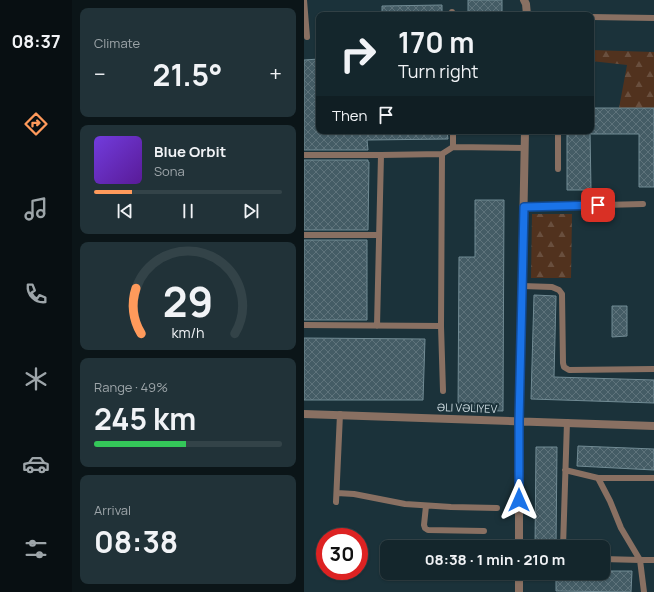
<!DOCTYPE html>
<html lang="en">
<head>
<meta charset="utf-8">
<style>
  :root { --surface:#14262c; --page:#213238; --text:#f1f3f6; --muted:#9da5a9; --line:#334348; --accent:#ff9a5b }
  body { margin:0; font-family:Manrope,sans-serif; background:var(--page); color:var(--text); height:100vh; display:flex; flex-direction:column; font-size:15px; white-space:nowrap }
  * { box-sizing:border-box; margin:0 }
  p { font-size:13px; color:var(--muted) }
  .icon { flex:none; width:22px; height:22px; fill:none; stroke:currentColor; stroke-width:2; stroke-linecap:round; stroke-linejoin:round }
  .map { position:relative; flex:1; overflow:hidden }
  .side { display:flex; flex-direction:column; gap:8px; padding:8px; background:#0b1518; width:232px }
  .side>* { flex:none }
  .banner { position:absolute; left:12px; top:12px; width:278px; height:122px; border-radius:8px; box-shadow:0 1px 3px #0004,0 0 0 1px var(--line); background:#14262c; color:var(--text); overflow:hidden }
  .speed { position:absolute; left:12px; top:528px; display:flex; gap:8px; font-size:20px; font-weight:700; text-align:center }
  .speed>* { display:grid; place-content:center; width:52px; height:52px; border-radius:50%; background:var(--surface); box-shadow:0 1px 3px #0004,0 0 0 1px var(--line); line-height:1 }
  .speed .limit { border:6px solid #d22; background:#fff; color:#111 }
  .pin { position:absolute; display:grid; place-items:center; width:34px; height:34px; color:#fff; margin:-17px; border-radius:8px; box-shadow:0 2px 6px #0006 }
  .me { position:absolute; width:44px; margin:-22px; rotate:0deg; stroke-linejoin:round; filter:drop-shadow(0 0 3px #0008) }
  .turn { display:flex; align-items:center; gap:14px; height:84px; padding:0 16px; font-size:18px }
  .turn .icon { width:52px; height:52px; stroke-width:2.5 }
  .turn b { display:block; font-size:28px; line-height:34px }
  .then { display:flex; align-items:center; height:38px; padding:0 16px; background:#0003; gap:8px; font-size:15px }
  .big { font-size:30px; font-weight:700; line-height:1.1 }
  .side .widget { flex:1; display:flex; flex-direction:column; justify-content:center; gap:6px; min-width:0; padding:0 14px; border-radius:8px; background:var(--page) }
  .side .dial { align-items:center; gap:0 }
  .dial svg { height:104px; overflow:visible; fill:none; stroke:var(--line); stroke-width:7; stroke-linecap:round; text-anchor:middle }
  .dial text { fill:var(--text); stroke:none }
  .song { display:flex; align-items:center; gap:12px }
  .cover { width:48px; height:48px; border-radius:6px; background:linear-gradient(135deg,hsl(260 70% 55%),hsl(270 70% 35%)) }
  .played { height:4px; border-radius:2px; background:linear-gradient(90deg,var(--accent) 20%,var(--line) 20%) }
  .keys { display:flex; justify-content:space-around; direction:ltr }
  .heat { display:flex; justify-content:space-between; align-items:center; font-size:22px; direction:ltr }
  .charge { height:6px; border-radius:3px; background:linear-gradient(90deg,#34c759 49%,var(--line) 0) }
  .trip { position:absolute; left:76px; top:540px; width:230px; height:40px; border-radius:8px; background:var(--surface); box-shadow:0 1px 3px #0004,0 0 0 1px var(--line); font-weight:700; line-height:40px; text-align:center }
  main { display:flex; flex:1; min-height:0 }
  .menu { display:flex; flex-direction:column; width:72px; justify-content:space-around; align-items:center; background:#080f12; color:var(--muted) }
  .menu .icon { width:28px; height:28px }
  .menu .active { color:var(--accent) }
  .menu b { font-size:18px; color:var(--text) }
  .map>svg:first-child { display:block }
</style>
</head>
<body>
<main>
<nav class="menu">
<b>08:37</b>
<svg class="icon active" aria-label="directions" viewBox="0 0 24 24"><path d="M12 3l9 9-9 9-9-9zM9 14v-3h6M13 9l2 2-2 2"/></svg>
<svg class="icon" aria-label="music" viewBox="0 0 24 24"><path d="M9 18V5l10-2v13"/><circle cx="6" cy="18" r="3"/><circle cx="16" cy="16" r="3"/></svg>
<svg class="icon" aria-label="phone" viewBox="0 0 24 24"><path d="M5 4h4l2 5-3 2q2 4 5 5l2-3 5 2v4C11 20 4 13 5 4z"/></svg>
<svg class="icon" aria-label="climate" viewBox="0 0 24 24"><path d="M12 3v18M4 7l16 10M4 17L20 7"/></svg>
<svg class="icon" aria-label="car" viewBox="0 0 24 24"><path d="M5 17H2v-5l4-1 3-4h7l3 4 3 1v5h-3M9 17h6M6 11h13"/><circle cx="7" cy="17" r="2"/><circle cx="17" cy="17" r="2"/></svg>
<svg class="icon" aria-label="filters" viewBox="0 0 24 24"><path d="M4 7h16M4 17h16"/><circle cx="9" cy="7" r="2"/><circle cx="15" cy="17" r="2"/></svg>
</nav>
<section class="side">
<div class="widget"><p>Climate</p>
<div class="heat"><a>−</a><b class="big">21.5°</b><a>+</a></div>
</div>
<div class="widget">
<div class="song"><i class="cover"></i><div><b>Blue Orbit</b><p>Sona</p></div></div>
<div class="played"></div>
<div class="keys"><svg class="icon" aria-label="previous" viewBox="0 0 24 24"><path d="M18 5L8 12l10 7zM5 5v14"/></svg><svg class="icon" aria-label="pause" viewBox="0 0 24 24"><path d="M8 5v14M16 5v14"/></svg><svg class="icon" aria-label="next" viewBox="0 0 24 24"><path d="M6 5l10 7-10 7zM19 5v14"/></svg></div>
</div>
<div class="widget dial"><svg viewBox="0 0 100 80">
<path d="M14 69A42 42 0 1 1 86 69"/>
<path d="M14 69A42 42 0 0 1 10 34" stroke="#ff9a5b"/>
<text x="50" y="56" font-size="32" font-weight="700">29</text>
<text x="50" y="72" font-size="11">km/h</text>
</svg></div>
<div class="widget"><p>Range · 49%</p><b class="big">245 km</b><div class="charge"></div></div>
<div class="widget"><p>Arrival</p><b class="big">08:38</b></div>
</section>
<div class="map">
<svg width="350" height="592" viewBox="0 0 350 592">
  <defs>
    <pattern id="forest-firs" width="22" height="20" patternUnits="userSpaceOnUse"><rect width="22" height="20" fill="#51321e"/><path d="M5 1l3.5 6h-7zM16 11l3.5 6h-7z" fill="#694f3e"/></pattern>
    <pattern id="building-cross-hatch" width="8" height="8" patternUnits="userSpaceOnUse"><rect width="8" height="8" fill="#445c65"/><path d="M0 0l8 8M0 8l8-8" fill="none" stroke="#5e737b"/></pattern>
  </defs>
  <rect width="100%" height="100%" fill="#1b323a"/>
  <path fill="url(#forest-firs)" d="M287 50 350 52V108H315L323 65 287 61Z
    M228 214H268L267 278H227Z"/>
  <path fill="url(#building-cross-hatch)" stroke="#718b94" d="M164 0H198V15H164Z
    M138 5V15H78V6Z
    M15 59V131H143L144 139 63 140 64 150H0V60Z
    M287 108H350V187H335V134H287Z
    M263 131H286L287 190H263Z
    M0 160H64V162H65L64 230H0Z
    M171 200H200L199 411 154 410 155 257H171Z
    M0 240H63V320H0Z
    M230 295 252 296 250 377 350 380V403L227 399Z
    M308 306H323V336L308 337Z
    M0 338 121 339 119 400H0Z
    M274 446 350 449V470L273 466Z
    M232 447H253L252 547H231Z
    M299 571H328L327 592 252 591V573H299Z"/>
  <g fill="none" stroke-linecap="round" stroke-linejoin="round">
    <path stroke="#897062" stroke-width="6" d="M0 0 3 37
      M148 12V15
      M287 17 350 18
      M149 131V147
      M254 131V169
      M138 154 137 326 139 391
      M0 155H77
      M220 207 339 204
      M0 235H75
      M218 286 248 287 255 290 258 294 259 363 260 367 265 370 350 369
      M0 325 137 326
      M73 326 77 155 138 154 149 147 221 148
      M261 470 294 478 306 501 317 528 336 560 340 592
      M294 478H350
      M33 493 50 494 101 504 147 507 193 508
      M32 502 36 414
      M122 506 120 525 121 528 124 530 180 531
      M259 547 263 422
      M299 559 336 560H350"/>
    <path stroke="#897062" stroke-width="8" d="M220 0 222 4 223 15
      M0 414 350 426
      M215 547V421L218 286 221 131
      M215 573V592"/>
  </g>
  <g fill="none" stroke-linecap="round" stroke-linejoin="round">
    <g stroke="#114b97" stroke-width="10">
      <path id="route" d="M215 500V421L220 207 294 205"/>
    </g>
    <use href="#route" stroke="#1a73e8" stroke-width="7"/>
  </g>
  <g text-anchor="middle" stroke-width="4" stroke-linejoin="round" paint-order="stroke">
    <g font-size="11" fill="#cddbe0" stroke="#1b323a">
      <text transform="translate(163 408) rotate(2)" y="4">ƏLI VƏLIYEV</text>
    </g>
  </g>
</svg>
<div class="speed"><div class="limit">30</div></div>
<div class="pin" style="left:294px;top:205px;background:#d93025"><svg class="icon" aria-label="arrive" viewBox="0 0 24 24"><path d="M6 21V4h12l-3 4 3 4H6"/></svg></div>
<svg class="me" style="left:215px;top:500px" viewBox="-20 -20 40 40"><path d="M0-17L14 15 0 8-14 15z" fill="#1a73e8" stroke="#fff" stroke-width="4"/></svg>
<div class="trip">08:38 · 1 min · 210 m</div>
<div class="banner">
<div class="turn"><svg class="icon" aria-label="right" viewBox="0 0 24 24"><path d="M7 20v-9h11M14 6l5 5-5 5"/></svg><div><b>170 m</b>Turn right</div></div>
<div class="then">Then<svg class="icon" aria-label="arrive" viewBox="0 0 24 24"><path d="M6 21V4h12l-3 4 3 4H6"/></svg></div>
</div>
</div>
</main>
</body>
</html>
